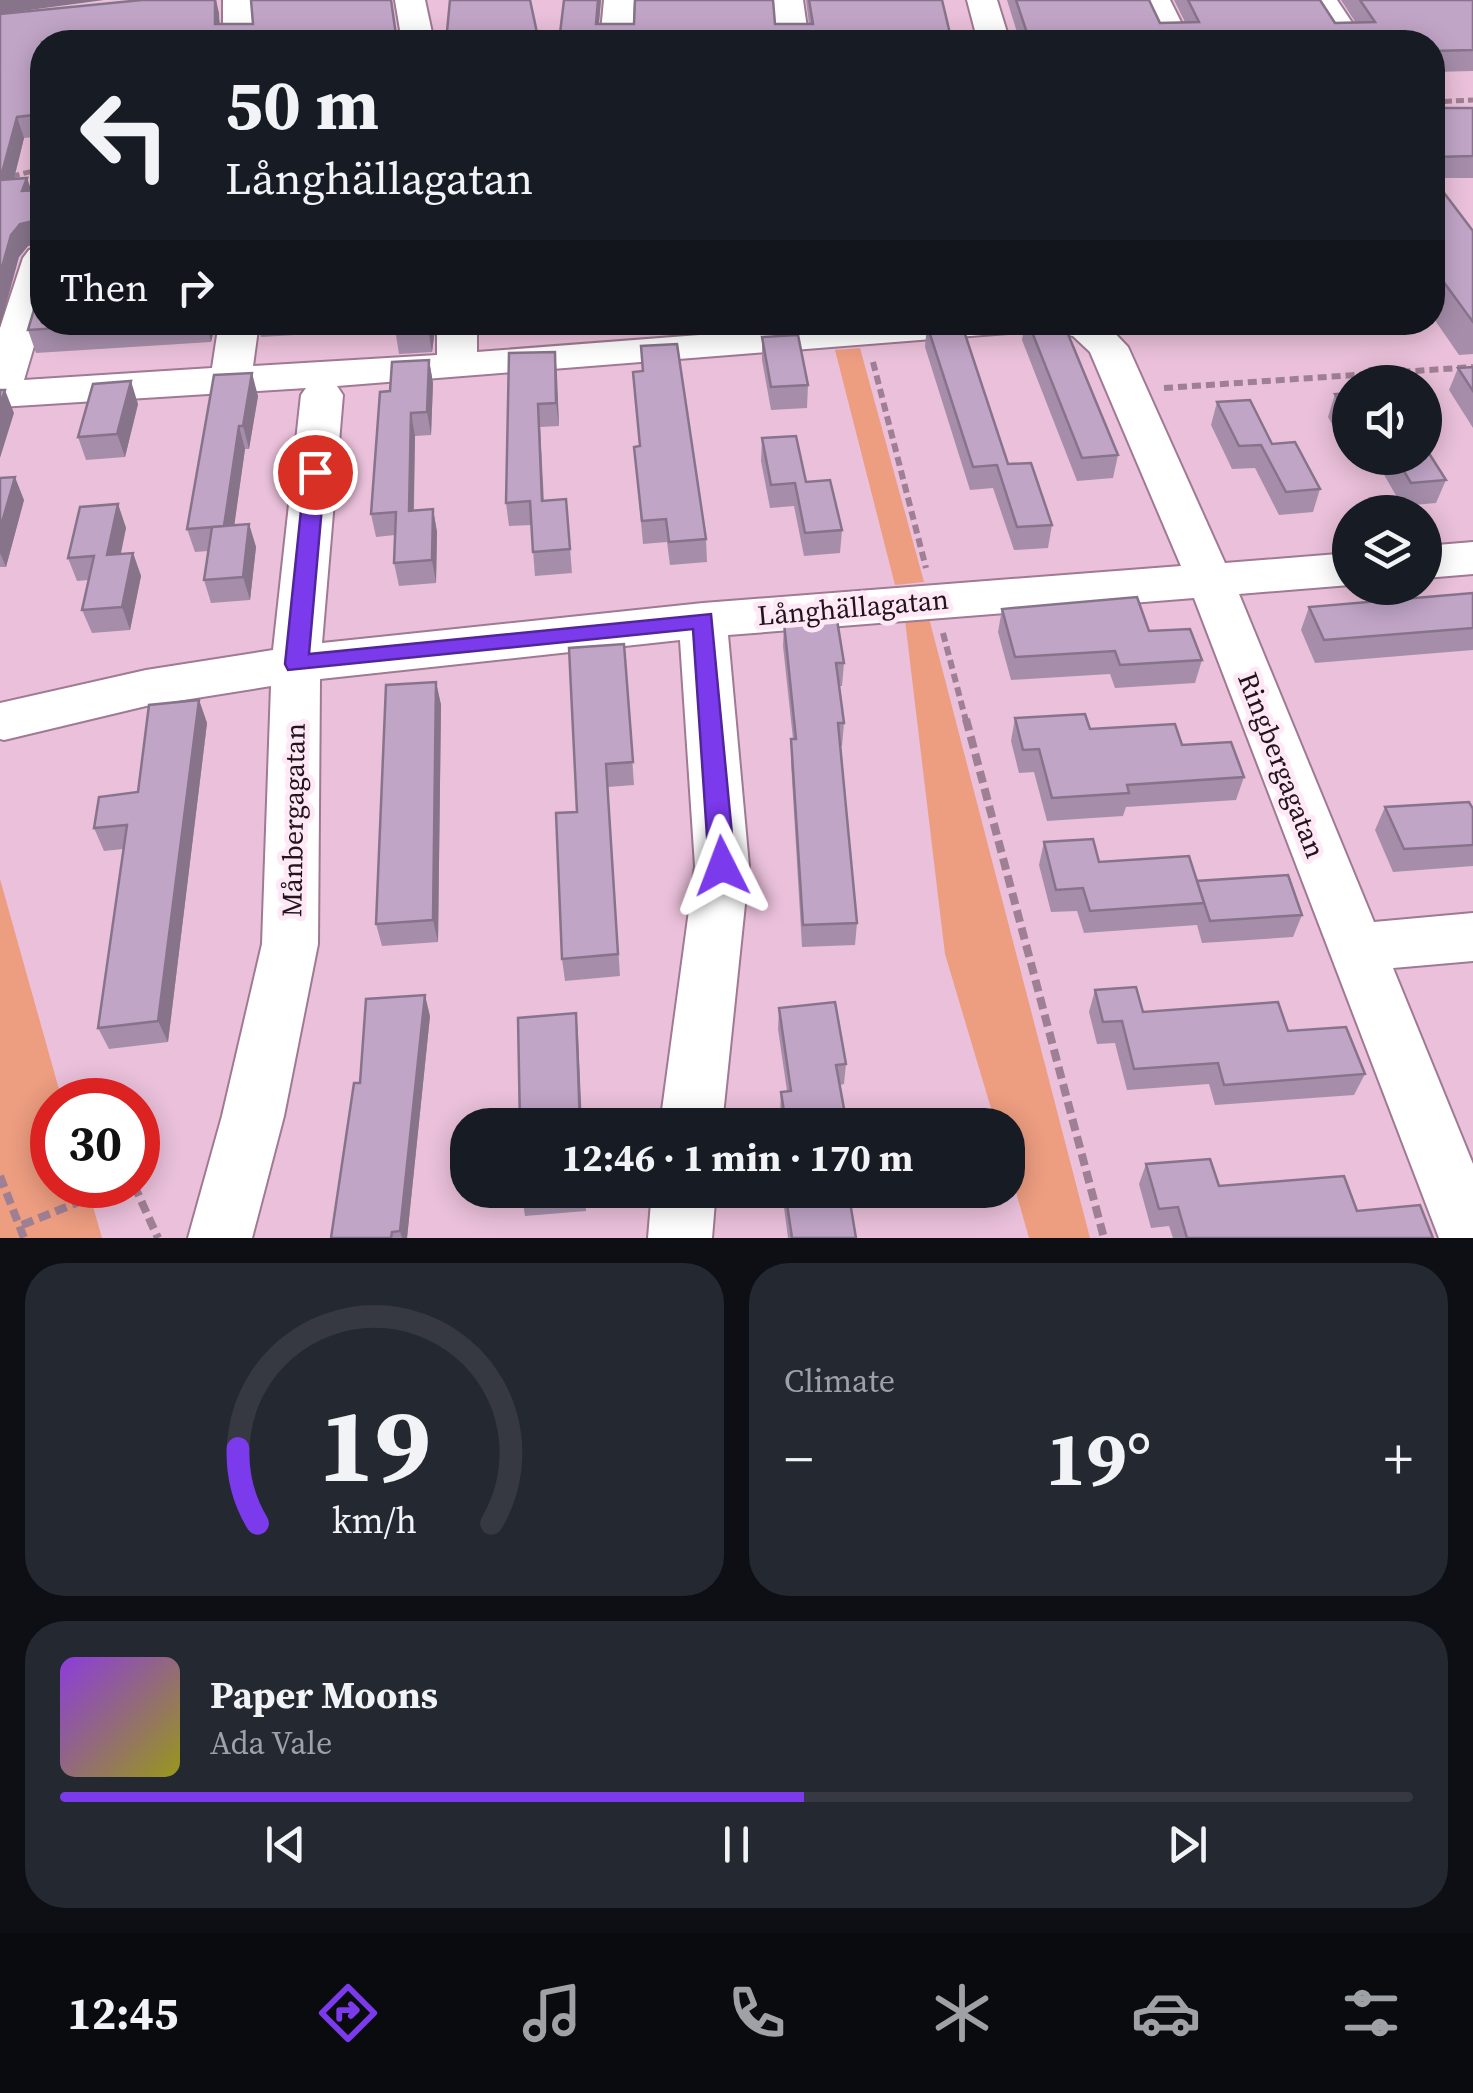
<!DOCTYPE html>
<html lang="en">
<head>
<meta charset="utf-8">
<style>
  :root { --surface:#171b24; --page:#242831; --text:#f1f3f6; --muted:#9ea1a6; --line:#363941; --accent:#7c3aed }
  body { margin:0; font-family:"Source Serif 4",serif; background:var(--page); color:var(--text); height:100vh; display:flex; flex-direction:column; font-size:38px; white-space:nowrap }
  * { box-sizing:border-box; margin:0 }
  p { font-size:32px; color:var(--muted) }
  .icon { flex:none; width:55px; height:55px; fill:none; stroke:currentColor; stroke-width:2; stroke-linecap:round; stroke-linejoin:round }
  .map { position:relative; height:1238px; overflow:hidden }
  .drawer { display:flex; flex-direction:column; gap:25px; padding:25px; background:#0d0f14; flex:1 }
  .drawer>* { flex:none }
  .guide { position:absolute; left:30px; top:30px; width:1415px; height:305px; border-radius:40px; box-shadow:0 5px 25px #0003; background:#171b24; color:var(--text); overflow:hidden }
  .fabs { position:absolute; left:1332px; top:365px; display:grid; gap:20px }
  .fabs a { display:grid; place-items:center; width:110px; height:110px; border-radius:50%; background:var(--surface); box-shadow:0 5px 25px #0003; font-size:50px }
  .speed { position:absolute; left:30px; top:1078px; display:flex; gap:20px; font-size:50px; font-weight:700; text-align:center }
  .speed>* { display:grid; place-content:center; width:130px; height:130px; border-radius:50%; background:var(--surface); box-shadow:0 5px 25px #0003; line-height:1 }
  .speed .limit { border:15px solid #d22; background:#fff; color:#111 }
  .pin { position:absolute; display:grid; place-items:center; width:85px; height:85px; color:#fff; margin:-42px; border:5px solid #fff; border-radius:50%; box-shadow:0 2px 10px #0007 }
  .me { position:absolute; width:110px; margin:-55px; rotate:357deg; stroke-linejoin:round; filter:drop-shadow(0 0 8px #0008) }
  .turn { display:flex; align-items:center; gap:35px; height:210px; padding:0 30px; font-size:45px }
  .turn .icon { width:130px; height:130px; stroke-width:2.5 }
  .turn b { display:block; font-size:70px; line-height:85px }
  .then { display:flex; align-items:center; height:95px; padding:0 30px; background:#0003; gap:20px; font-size:38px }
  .big { font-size:75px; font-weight:700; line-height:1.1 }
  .drawer .widget { flex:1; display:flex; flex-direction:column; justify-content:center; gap:15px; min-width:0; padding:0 35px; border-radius:40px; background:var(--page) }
  .drawer .dial { align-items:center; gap:0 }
  .dial svg { height:260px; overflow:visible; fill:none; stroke:var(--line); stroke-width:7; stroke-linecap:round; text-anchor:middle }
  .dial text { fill:var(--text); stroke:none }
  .song { display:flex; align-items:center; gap:30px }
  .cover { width:120px; height:120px; border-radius:15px; background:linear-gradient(135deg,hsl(270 70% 55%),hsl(60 70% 35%)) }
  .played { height:10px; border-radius:5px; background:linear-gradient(90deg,var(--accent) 55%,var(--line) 55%) }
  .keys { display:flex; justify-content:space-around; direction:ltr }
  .heat { display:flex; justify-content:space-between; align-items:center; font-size:55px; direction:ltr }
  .drawer .tiles { flex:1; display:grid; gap:25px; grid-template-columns:1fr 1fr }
  .widget:last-child { grid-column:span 2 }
  .trip { position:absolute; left:450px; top:1108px; width:575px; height:100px; border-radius:40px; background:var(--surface); box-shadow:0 5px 25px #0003; font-weight:700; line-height:100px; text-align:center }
  .menu { display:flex; height:160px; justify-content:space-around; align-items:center; background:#090b0e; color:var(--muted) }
  .menu .icon { width:70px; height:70px }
  .menu .active { color:var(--accent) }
  .menu b { font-size:45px; color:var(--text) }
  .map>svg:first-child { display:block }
</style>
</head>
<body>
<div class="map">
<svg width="1473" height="1238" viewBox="0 0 1473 1238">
  <rect width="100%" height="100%" fill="#eac0da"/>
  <path fill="#ed9d80" d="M860 348 924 582 895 585 835 350Z
    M929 618 1090 1238H1029L1008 1164V1125H996L945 954 905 620Z
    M0 879 62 1100H52V1185H87L102 1238H0Z"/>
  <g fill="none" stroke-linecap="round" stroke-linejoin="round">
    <g stroke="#a07992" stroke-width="4">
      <path id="minor" d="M223 0H253L255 42H223Z
        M395 0H425L434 42H402Z
        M604 0H634L632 42H600Z
        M773 0H803L809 42H777Z
        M967 0H997L1010 42H978Z
        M1140 0H1170L1191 42H1159Z
        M1307 0H1337L1365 42H1333Z
        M42 247V319L24 380 212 368 219 322H259L253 366 437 355V322H477V352L869 322H1104L1128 347 1225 563 1350 553V585L1239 594 1374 922 1473 913V961L1393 968 1473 1164V1238H1439L1194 598 728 635 749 866 722 1125H660L695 866 680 640 320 679 318 944 284 1116 252 1238H188L222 1116 262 944 271 686 146 706 4 740 0 739V703L146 670 273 650 301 395 306 388 0 407V328L23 258 29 250ZM1046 330 1073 336 1090 352 1181 566 703 603 322 643 343 395 337 386Z
        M1473 542V574L1425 578V546Z
        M652 1190H716L712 1238H648Z"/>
    </g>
    <path stroke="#9f7f93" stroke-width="5" stroke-dasharray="8 4" stroke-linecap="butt" d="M1432 102 1473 100
      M0 179 42 169"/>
    <path stroke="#9f7f93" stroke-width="6" stroke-dasharray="9 5" stroke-linecap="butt" d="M873 362 926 568
      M1164 388 1473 367
      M943 633 966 721"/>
    <path stroke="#9f7f93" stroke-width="8" stroke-dasharray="12 6" stroke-linecap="butt" d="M966 719 1104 1238
      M0 1176 24 1238
      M134 1185 158 1238
      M22 1225 121 1185"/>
    <use href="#minor" fill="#fff" fill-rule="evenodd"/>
  </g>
  <path fill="#a68eab" d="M142 0H216L220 24H253L391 1 397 42H42V136L24 138 14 179 31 191 42 190V322H216L211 342 36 353 28 330 38 296V244L28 246 19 257 0 14Z
    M601 0 599 24H809L806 0H942L952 42H559Z
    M1007 0H1149L1160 23 1185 22 1174 0H1320L1335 23H1356L1341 0H1473V71L1432 72V42H1020Z
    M1432 108H1473V178H1433L1473 231V354L1459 355 1432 316Z
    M257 322H436L432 352 399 354 395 329 261 337Z
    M1025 322H1063L1118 455 1113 478 1077 481 1022 340Z
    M927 325 1008 464 1052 525 1048 548 1014 550 993 488 970 490 925 347Z
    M762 337 808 385 807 408 771 410 762 360Z
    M641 346 706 539 707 562 670 565 667 542 643 544 634 447 639 446 642 371Z
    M555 352 559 426 540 427 544 500 566 499 572 573 535 576 531 525 509 526 506 503Z
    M429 360 433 383 431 435 415 436 414 511 433 509 437 532 436 583 399 586 394 563 395 535 376 537 371 514 390 391Z
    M1473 367V428L1449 390 1458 368Z
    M214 375 258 396 249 449H245L234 525 249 524 256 547 250 600 211 603 204 580 208 551 195 552 187 529Z
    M1350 393V456L1328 417 1335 394Z
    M1217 402 1272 444 1320 489 1313 512 1279 515 1255 468 1232 469 1211 425Z
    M138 404 125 457 86 460 78 437Z
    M762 438 806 482 842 530 840 553 804 556 794 506 770 508 761 461Z
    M1351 458H1425L1446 480 1436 503 1402 506 1375 459 1353 461Z
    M0 478 24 500 6 567H0Z
    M118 504 126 528 120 554 133 553 141 576 130 630 92 633 82 610 89 580 77 581 68 558Z
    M1473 593V650L1315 663 1301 630 1309 607Z
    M1002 609 1149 631 1202 660 1195 683 1115 688 1110 674 1011 680 998 632Z
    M784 623 844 663 842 686H839L844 723 842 746H841L857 923 855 945 802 947 791 762 793 739 783 646Z
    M624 644 634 785 608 787 620 976 565 981 562 959 577 812Z
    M436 682 441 705 438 942 382 946 376 924Z
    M199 700 207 723 168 1042 109 1049 98 1028 123 849 104 851 94 828 138 792Z
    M1015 718 1182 745 1244 777 1236 800 1126 807 1123 816 1047 821 1034 772 1019 773 1011 741Z
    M1385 807 1473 809V866L1393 872 1375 830Z
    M1044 842 1099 862 1197 881 1302 915 1293 937 1202 943 1197 925 1084 933 1077 911 1051 912 1039 865Z
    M1095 990 1143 1012 1288 1031 1365 1074 1354 1095 1215 1105 1209 1084 1127 1090 1115 1043 1097 1044 1089 1012Z
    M779 1008 846 1064 844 1084 840 1085 847 1125H782L780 1113 781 1092 787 1091 778 1029Z
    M430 1016 407 1238H331L360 1083Z
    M1146 1164 1219 1186 1357 1211 1433 1238H1173L1169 1226 1151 1228 1139 1184Z
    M521 1190H585L586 1211 525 1216Z
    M783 1190H847L856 1238H788L783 1200Z"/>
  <path fill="#87748b" d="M0 0H104L0 14Z
    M215 0H216L219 13 220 42 215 24Z
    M598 0H601L597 42 596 24Z
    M17 117 24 138 8 202 0 180Z
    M27 178 35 200 22 191Z
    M33 221 41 243 28 246 19 257 0 327V274L11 235 20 224Z
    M206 322H216L211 342Z
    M429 322H436L432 352 428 329Z
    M555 352 557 375 559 426 556 403Z
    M429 360 433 383 431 435 427 412Z
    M252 373 258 396 249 449 243 426Z
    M131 381 138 404 125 457 117 434Z
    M5 390 14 413 0 458V405Z
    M538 404 540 427 544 524 542 501Z
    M411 413 415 436 413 534 409 511Z
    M239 426 245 449 231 549 224 526Z
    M15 477 24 500 6 567 0 553V529Z
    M118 504 126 528 116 578 107 555Z
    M433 509 437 532 436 583 432 560Z
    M249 524 256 547 250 600 243 577Z
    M133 553 141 576 130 630 122 607Z
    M436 682 441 705 438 942 433 920Z
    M199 700 207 723 168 1042 158 1021Z
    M425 995 430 1016 407 1238H402L400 1231Z
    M576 1013 578 1035 582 1125H580Z"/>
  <path fill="#c1a5c7" stroke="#87748b" stroke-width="2.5" d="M142 0H215V24H253L251 0H391L397 42H42V114L17 117 0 180 27 178 22 191 42 190V322H153L28 330 38 296V225L33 221 20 224 11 235 0 274V14Z
    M450 0H530L539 42H446Z
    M564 0H598L596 24H634L635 0H773L775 24H813L809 0H942L952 42H559Z
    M1016 0H1149L1160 23 1199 22 1188 0H1320L1335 23 1375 22 1360 0H1473V50L1432 51V42H1030Z
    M1432 108H1473V156L1435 157 1432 152Z
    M1432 177 1473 231V322L1432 266Z
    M395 322H429L428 329 395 331Z
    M961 322 1008 464 1031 463 1052 525 1017 527 997 465 973 467 927 325Z
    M1028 322H1063L1118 455 1082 458Z
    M798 335 808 385 771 387 762 337Z
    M677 344 706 539 669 542 666 519 642 521 634 447 640 446 633 372 643 371 641 346Z
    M555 352 556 403 538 404 542 501 566 499 570 549 533 552 530 501 506 503 509 353Z
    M429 360 427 412 411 413 409 511 433 509 432 560 394 563 396 512 371 514 380 392 390 391 392 362Z
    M1473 367V391L1458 368Z
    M252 373 243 426H239L224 526 187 529 214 375Z
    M131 381 117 434 78 437 93 384Z
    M0 390H5L0 405Z
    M1350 393V419L1335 394Z
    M1250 400 1272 444 1295 442 1320 489 1286 492 1261 445 1239 446 1217 402Z
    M796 436 806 482 830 480 842 530 805 533 795 483 771 485 762 438Z
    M1425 447 1446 480 1411 483 1396 458H1425Z
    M15 477 0 529V478Z
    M118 504 107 555 133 553 122 607 82 610 94 556 68 558 80 507Z
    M249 524 243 577 204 580 212 527Z
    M1473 593V628L1324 640 1309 607Z
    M1137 597 1149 631 1190 629 1202 660 1120 665 1115 651 1015 657 1002 609Z
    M837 620 844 663H836L844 723H838L857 923 803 925 791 739H796L784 623Z
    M624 644 633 762 606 764 618 954 562 959 556 813 577 812 569 648Z
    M436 682 433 920 376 924 386 685Z
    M199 700 158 1021 98 1028 127 825 94 828 99 797 138 792 149 705Z
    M1085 714 1090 729 1175 724 1182 745 1231 742 1244 777 1127 785 1129 793 1052 798 1039 749 1023 750 1015 718Z
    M1469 802 1473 809V845L1404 849 1385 807Z
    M1093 839 1099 862 1189 856 1204 903 1090 911 1083 888 1056 890 1044 842Z
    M1288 875 1302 915 1210 921 1197 881Z
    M1136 987 1143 1012 1278 1002 1288 1031 1346 1027 1365 1074 1224 1085 1218 1063 1134 1069 1122 1021 1103 1022 1095 990Z
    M425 995 400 1231 392 1232 391 1238H331L354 1083H360L366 999Z
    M835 1002 846 1064 836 1065 847 1125H786L781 1092 791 1091 779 1008Z
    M576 1013 580 1125H520L518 1018Z
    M1210 1159 1219 1186 1344 1176 1357 1211 1420 1205 1433 1238H1187L1178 1207 1159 1209 1146 1164Z
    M521 1190H583V1191L521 1197Z
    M785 1190H848L856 1238H792Z"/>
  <path fill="#7c3aed" stroke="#51269a" stroke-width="2.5" d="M315 465 325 472 309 654 711 614 735 866 731 874 722 877 709 866 693 629 288 670 285 664 305 472Z"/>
  <g text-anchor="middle" stroke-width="10" stroke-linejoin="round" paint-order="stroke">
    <g font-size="28" fill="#22131d" stroke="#fee8f5">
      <text transform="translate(853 607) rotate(-5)" y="10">Långhällagatan</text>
      <text transform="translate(1282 765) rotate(69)" y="10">Ringbergagatan</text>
      <text transform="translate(293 820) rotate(-89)" y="10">Månbergagatan</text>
    </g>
  </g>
</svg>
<div class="fabs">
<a><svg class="icon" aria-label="sound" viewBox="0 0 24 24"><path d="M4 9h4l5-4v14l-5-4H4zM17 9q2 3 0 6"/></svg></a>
<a><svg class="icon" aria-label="layers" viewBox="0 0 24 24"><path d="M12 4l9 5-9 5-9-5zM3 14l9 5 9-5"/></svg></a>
</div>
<div class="speed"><div class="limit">30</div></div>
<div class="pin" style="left:315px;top:472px;background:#d93025"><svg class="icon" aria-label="arrive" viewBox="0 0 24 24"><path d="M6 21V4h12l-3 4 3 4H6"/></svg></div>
<svg class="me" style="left:722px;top:866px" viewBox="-20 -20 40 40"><path d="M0-17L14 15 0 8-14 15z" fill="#7c3aed" stroke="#fff" stroke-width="4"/></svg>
<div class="trip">12:46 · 1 min · 170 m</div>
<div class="guide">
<div class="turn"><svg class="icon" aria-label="left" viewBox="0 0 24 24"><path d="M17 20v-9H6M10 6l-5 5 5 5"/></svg><div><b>50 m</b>Långhällagatan</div></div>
<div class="then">Then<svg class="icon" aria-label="right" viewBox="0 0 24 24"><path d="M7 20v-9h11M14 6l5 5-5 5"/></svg></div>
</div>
</div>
<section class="drawer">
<div class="tiles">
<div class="widget dial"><svg viewBox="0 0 100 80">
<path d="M14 69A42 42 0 1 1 86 69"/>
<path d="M14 69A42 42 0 0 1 8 46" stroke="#7c3aed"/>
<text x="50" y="56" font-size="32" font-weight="700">19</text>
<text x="50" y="72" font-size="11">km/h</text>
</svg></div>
<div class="widget"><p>Climate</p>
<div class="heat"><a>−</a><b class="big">19°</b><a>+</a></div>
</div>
<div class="widget">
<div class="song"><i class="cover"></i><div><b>Paper Moons</b><p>Ada Vale</p></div></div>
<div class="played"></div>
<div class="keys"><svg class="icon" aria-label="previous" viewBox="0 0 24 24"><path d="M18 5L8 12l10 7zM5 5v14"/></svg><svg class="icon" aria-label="pause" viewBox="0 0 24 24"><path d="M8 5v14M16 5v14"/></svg><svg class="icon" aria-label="next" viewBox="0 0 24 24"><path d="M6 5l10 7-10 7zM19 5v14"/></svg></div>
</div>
</div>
</section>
<nav class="menu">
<b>12:45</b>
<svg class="icon active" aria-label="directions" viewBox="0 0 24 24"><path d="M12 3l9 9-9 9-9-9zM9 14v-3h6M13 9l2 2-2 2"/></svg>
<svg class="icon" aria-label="music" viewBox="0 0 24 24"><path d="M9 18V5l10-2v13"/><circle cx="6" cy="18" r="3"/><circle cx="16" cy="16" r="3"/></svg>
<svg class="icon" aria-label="phone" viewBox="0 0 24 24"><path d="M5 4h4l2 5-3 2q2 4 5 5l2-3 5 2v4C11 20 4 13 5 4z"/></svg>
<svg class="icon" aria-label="climate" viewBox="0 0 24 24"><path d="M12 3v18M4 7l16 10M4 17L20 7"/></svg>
<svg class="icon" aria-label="car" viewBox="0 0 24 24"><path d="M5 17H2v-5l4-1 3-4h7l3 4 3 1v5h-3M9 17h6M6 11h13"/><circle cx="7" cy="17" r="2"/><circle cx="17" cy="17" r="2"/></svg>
<svg class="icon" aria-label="filters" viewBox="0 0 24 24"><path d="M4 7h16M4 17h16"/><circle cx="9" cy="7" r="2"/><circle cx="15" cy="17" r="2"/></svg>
</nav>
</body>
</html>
